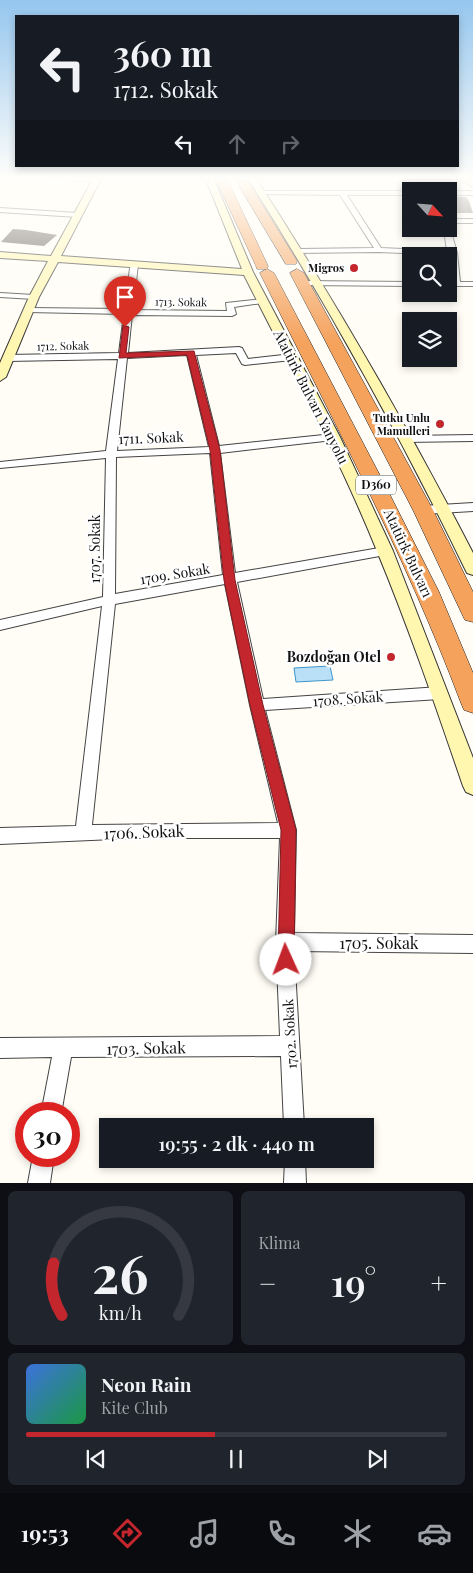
<!DOCTYPE html>
<html lang="tr">
<head>
<meta charset="utf-8">
<style>
  :root { --surface:#171b24; --page:#20242c; --text:#f1f3f6; --muted:#9ea1a6; --line:#363941; --accent:#c4262e }
  body { margin:0; font-family:"Playfair Display",serif; background:var(--page); color:var(--text); height:100vh; display:flex; flex-direction:column; font-size:19px; white-space:nowrap }
  * { box-sizing:border-box; margin:0 }
  p { font-size:16px; color:var(--muted) }
  .icon { flex:none; width:28px; height:28px; fill:none; stroke:currentColor; stroke-width:2; stroke-linecap:round; stroke-linejoin:round }
  .map { position:relative; height:1183px; overflow:hidden }
  .sheet { display:flex; flex-direction:column; gap:8px; padding:8px; background:#0d0f14; flex:1 }
  .sheet>* { flex:none }
  .hud { position:absolute; left:15px; top:15px; width:444px; height:152px; border-radius:0px; box-shadow:0 2px 8px #0003; background:#171b24; color:var(--text); overflow:hidden }
  .needle { width:32px; rotate:116deg }
  .tools { position:absolute; left:402px; top:182px; display:grid; gap:10px }
  .tools a { display:grid; place-items:center; width:55px; height:55px; border-radius:0px; background:var(--surface); box-shadow:0 2px 8px #0003; font-size:25px }
  .speed { position:absolute; left:15px; top:1102px; display:flex; gap:10px; font-size:25px; font-weight:700; text-align:center }
  .speed>* { display:grid; place-content:center; width:65px; height:65px; border-radius:50%; background:var(--surface); box-shadow:0 2px 8px #0003; line-height:1 }
  .speed .limit { border:8px solid #d22; background:#fff; color:#111 }
  .pin { position:absolute; display:grid; place-items:center; width:42px; height:42px; color:#fff; margin:-51px -21px; border-radius:50% 50% 50% 0; rotate:-45deg; box-shadow:0 0 5px #0007 }
  .pin .icon { rotate:45deg }
  .me { position:absolute; width:55px; margin:-28px; rotate:358deg; stroke-linejoin:round; filter:drop-shadow(0 0 4px #0008) }
  .turn { display:flex; align-items:center; gap:18px; height:105px; padding:0 15px; font-size:22px }
  .turn .icon { width:65px; height:65px; stroke-width:2.5 }
  .turn b { display:block; font-size:35px; line-height:42px }
  .lanes { display:flex; align-items:center; height:48px; padding:0 15px; background:#0003; justify-content:center; gap:25px; direction:ltr }
  .lanes .off { opacity:.35 }
  .big { font-size:38px; font-weight:600; line-height:1.1 }
  .sheet .widget { flex:1; display:flex; flex-direction:column; justify-content:center; gap:8px; min-width:0; padding:0 18px; border-radius:8px; background:var(--page) }
  .sheet .dial { align-items:center; gap:0 }
  .dial svg { height:130px; overflow:visible; fill:none; stroke:var(--line); stroke-width:7; stroke-linecap:round; text-anchor:middle }
  .dial text { fill:var(--text); stroke:none }
  .song { display:flex; align-items:center; gap:15px }
  .cover { width:60px; height:60px; border-radius:8px; background:linear-gradient(135deg,hsl(220 70% 55%),hsl(140 70% 35%)) }
  .played { height:5px; border-radius:2px; background:linear-gradient(90deg,var(--accent) 45%,var(--line) 45%) }
  .keys { display:flex; justify-content:space-around; direction:ltr }
  .heat { display:flex; justify-content:space-between; align-items:center; font-size:28px; direction:ltr }
  .sheet .tiles { flex:1; display:grid; gap:8px; grid-template-columns:1fr 1fr }
  .widget:last-child { grid-column:span 2 }
  .trip { position:absolute; left:99px; top:1118px; width:275px; height:50px; border-radius:0px; background:var(--surface); box-shadow:0 2px 8px #0003; font-weight:600; line-height:50px; text-align:center }
  .tab-bar { display:flex; height:80px; justify-content:space-around; align-items:center; background:#090b0e; color:var(--muted) }
  .tab-bar .icon { width:35px; height:35px }
  .tab-bar .selected { color:var(--accent) }
  .tab-bar b { font-size:22px; color:var(--text) }
  .map>svg:first-child { display:block }
</style>
</head>
<body>
<div class="map">
<svg width="473" height="1183" viewBox="0 0 473 1183">
  <rect width="100%" height="100%" fill="#fffdf5"/>
  <path fill="#b9e0f7" stroke="#3f96cf" d="M330 666 333 680 296 682 294 668Z"/>
  <path fill="#5a524d" d="M451 197H466L469 201 473 213H455Z
    M13 229 26 230 57 235 44 246 1 242Z"/>
  <g fill="none" stroke-linecap="round" stroke-linejoin="round">
    <g stroke="#444" stroke-width="2">
      <path id="street" d="M41 177H84L99 180 96 182Z
        M197 177H212V178L209 180Z
        M261 191H412L411 195H347L381 248 447 251 444 229 450 228 457 253 460 282H473V286H449V282H452L448 255 379 252 296 253 295 251 299 249 374 248 340 195 259 194V192Z
        M448 191H473V195H449Z
        M0 208 77 213 80 215 77 217 0 212Z
        M449 219H473V223H449Z
        M131 262 138 264 133 310 227 311 226 303 262 299 266 301 262 303 234 307 236 314 232 316 132 315 128 353 239 347 242 348 248 359 292 354 296 357 292 360 245 365 242 364 236 353 196 355 219 446 333 434 338 437 333 440 220 453 235 573 385 547 391 551 385 555 237 582 263 699 440 687 445 689 447 693 445 697 440 699 265 710 296 830 294 933 473 935V953L294 951 304 1126H284L281 1056 71 1057 61 1114H41L52 1057 0 1058V1038L280 1036 276 942 280 838H137L0 844V828L76 826 102 606 0 630V620L103 597 106 458 0 468V462L106 451 118 359 7 361 3 358 7 355 119 353 124 314 28 312 24 310 28 308 124 309ZM187 355 209 447 117 451 127 358ZM210 453 223 575 115 594 116 457ZM225 584 250 705 278 823 92 825 115 604Z
        M301 281 411 282V286L304 285 300 283Z
        M0 293 34 295 38 297 34 299 0 297Z
        M473 435V441L405 442 400 439 405 436Z
        M473 503V511L423 514 417 510 423 506Z
        M33 1156H54L50 1183H28Z
        M285 1159H305L306 1183H284Z"/>
    </g>
    <g stroke="#333" stroke-width="2">
      <path id="secondary" d="M94 177H102L61 256 242 269 205 177H213L253 272 340 437 393 551 473 758V795L466 792 463 786C436 707 409 628 377 551 339 457 290 366 244 275L58 262 39 297 6 377 0 381V363L29 297 48 261 0 258V252L51 256Z
        M247 177H255C334 299 407 425 473 553V575L467 573 465 569C400 435 327 304 247 177Z
        M456 177H466L473 181V187Z"/>
    </g>
    <g stroke="#222" stroke-width="1">
      <path id="highway" d="M215 177H226L268 266 267 269H257L256 266Z
        M234 177H245L297 261 296 264H286Z
        M267 269 274 273 385 485 439 592 473 673V713L464 710 461 703C405 554 330 415 260 273Z
        M297 269 304 273 433 510 473 592V622L465 620 462 614 413 510 290 273Z"/>
    </g>
    <use href="#street" fill="#fff" fill-rule="evenodd"/>
    <use href="#secondary" fill="#fff6b0" fill-rule="evenodd"/>
    <use href="#highway" fill="#f5a25d" fill-rule="evenodd"/>
  </g>
  <linearGradient id="sky" x2="0" y2="1"><stop stop-color="#95c6ee"/><stop offset="0.52" stop-color="#fffefa"/><stop offset="1" stop-color="#fffefa" stop-opacity="0"/></linearGradient>
  <rect width="473" height="343" fill="url(#sky)"/>
  <path fill="#c4262e" stroke="#7f191e" d="M123 325 129 327 126 353 194 351 220 450 235 580 263 705 296 830 294 960 292 965 286 968 280 965 278 960 281 830 250 705 224 580 210 450 187 355 119 358Z"/>
  <g fill="#c4262e" stroke="#fff" stroke-width="2">
    <circle cx="354" cy="268" r="5"/>
    <circle cx="440" cy="424" r="5"/>
    <circle cx="391" cy="657" r="5"/>
  </g>
  <g text-anchor="middle" stroke-width="5" stroke-linejoin="round" paint-order="stroke">
    <g font-size="11" font-weight="bold" fill="#111" stroke="#fff" text-anchor="end">
      <text x="344" y="272">Migros</text>
      <text x="430" y="422">Tutku Unlu<tspan x="430" dy="13">Mamulleri</tspan></text>
    </g>
    <g font-size="11" fill="#111" stroke="#fff">
      <text transform="translate(181 302) rotate(1)" y="4">1713. Sokak</text>
      <text transform="translate(63 346) rotate(-1)" y="4">1712. Sokak</text>
    </g>
    <rect fill="#fff" stroke="#585858" stroke-width="1" x="356" y="475.5" width="40" height="19" rx="4"/>
    <g font-size="12" font-weight="bold" fill="#111">
      <text x="376" y="489">D360</text>
    </g>
    <g font-size="14" fill="#111" stroke="#fff">
      <text transform="translate(311 397) rotate(63)" y="5">Atatürk Bulvarı Yanyolu</text>
      <text transform="translate(151 438) rotate(-2)" y="5">1711. Sokak</text>
      <text transform="translate(95 549) rotate(-90)" y="5">1707. Sokak</text>
      <text transform="translate(408 553) rotate(65)" y="5">Atatürk Bulvarı</text>
      <text transform="translate(175 574) rotate(-9)" y="5">1709. Sokak</text>
      <text transform="translate(348 699) rotate(-4)" y="5">1708. Sokak</text>
      <text transform="translate(290 1034) rotate(-93)" y="5">1702. Sokak</text>
    </g>
    <g font-size="14" font-weight="bold" fill="#111" stroke="#fff" text-anchor="end">
      <text x="381" y="662">Bozdoğan Otel</text>
    </g>
    <g font-size="16" fill="#111" stroke="#fff">
      <text transform="translate(144 832) rotate(-2)" y="6">1706. Sokak</text>
      <text x="379" y="949">1705. Sokak</text>
      <text transform="translate(146 1048) rotate(-1)" y="6">1703. Sokak</text>
    </g>
  </g>
</svg>
<div class="tools">
<a><svg class="needle" viewBox="-14 -14 28 28"><path d="M0-13l5 13h-10z" fill="#e53935"/><path d="M0 13l5-13h-10z" fill="#9ea1a6"/></svg></a>
<a><svg class="icon" aria-label="search" viewBox="0 0 24 24"><circle cx="10" cy="10" r="6"/><path d="M15 15l6 6"/></svg></a>
<a><svg class="icon" aria-label="layers" viewBox="0 0 24 24"><path d="M12 4l9 5-9 5-9-5zM3 14l9 5 9-5"/></svg></a>
</div>
<div class="speed"><div class="limit">30</div></div>
<div class="pin" style="left:125px;top:327px;background:#d93025"><svg class="icon" aria-label="arrive" viewBox="0 0 24 24"><path d="M6 21V4h12l-3 4 3 4H6"/></svg></div>
<svg class="me" style="left:286px;top:960px" viewBox="-20 -20 40 40"><circle r="19" fill="#fff"/><path d="M0-13L10 11 0 6-10 11z" fill="#c4262e"/></svg>
<div class="trip">19:55 · 2 dk · 440 m</div>
<div class="hud">
<div class="turn"><svg class="icon" aria-label="left" viewBox="0 0 24 24"><path d="M17 20v-9H6M10 6l-5 5 5 5"/></svg><div><b>360 m</b>1712. Sokak</div></div>
<div class="lanes"><svg class="icon" aria-label="left" viewBox="0 0 24 24"><path d="M17 20v-9H6M10 6l-5 5 5 5"/></svg><svg class="icon off" aria-label="ahead" viewBox="0 0 24 24"><path d="M12 20V5M6 11l6-6 6 6"/></svg><svg class="icon off" aria-label="right" viewBox="0 0 24 24"><path d="M7 20v-9h11M14 6l5 5-5 5"/></svg></div>
</div>
</div>
<section class="sheet">
<div class="tiles">
<div class="widget dial"><svg viewBox="0 0 100 80">
<path d="M14 69A42 42 0 1 1 86 69"/>
<path d="M14 69A42 42 0 0 1 9 37" stroke="#c4262e"/>
<text x="50" y="56" font-size="32" font-weight="700">26</text>
<text x="50" y="72" font-size="11">km/h</text>
</svg></div>
<div class="widget"><p>Klima</p>
<div class="heat"><a>−</a><b class="big">19°</b><a>+</a></div>
</div>
<div class="widget">
<div class="song"><i class="cover"></i><div><b>Neon Rain</b><p>Kite Club</p></div></div>
<div class="played"></div>
<div class="keys"><svg class="icon" aria-label="previous" viewBox="0 0 24 24"><path d="M18 5L8 12l10 7zM5 5v14"/></svg><svg class="icon" aria-label="pause" viewBox="0 0 24 24"><path d="M8 5v14M16 5v14"/></svg><svg class="icon" aria-label="next" viewBox="0 0 24 24"><path d="M6 5l10 7-10 7zM19 5v14"/></svg></div>
</div>
</div>
</section>
<nav class="tab-bar">
<b>19:53</b>
<svg class="icon selected" aria-label="directions" viewBox="0 0 24 24"><path d="M12 3l9 9-9 9-9-9zM9 14v-3h6M13 9l2 2-2 2"/></svg>
<svg class="icon" aria-label="music" viewBox="0 0 24 24"><path d="M9 18V5l10-2v13"/><circle cx="6" cy="18" r="3"/><circle cx="16" cy="16" r="3"/></svg>
<svg class="icon" aria-label="phone" viewBox="0 0 24 24"><path d="M5 4h4l2 5-3 2q2 4 5 5l2-3 5 2v4C11 20 4 13 5 4z"/></svg>
<svg class="icon" aria-label="climate" viewBox="0 0 24 24"><path d="M12 3v18M4 7l16 10M4 17L20 7"/></svg>
<svg class="icon" aria-label="car" viewBox="0 0 24 24"><path d="M5 17H2v-5l4-1 3-4h7l3 4 3 1v5h-3M9 17h6M6 11h13"/><circle cx="7" cy="17" r="2"/><circle cx="17" cy="17" r="2"/></svg>
</nav>
</body>
</html>
